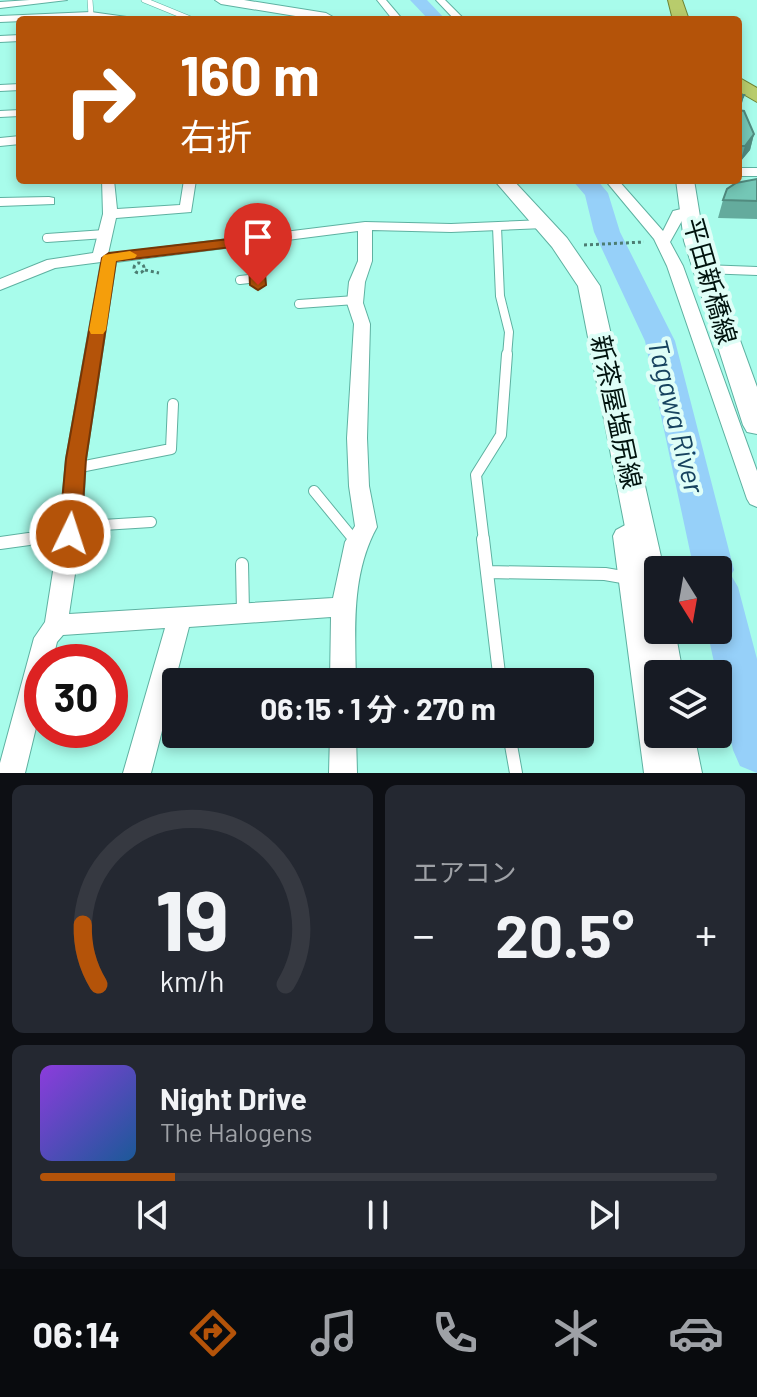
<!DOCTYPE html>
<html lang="ja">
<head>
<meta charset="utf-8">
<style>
  :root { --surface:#171b24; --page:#242831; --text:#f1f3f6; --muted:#9ea1a6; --line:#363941; --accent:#b45309 }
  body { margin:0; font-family:Barlow,"Noto Sans JP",sans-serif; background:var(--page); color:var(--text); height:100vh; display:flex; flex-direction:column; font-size:30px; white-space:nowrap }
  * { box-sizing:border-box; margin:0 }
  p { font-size:26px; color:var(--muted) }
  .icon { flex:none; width:44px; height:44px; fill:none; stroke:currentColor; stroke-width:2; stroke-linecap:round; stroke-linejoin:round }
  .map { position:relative; height:773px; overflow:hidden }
  .panel { display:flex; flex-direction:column; gap:12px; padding:12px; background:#0d0f14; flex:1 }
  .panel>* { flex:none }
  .banner { position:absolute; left:16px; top:16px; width:726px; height:168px; border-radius:8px; box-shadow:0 4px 12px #0003; background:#b45309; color:#fff; overflow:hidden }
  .needle { width:52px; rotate:169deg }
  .fabs { position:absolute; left:644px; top:556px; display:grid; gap:16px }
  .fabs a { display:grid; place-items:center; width:88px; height:88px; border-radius:8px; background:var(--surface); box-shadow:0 4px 12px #0003; font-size:40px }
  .speed { position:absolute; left:24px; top:644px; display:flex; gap:16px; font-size:40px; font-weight:700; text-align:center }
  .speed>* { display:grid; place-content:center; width:104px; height:104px; border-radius:50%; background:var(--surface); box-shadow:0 4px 12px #0003; line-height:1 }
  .speed .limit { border:12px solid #d22; background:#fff; color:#111 }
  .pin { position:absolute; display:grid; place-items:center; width:68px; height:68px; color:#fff; margin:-82px -34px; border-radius:50% 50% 50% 0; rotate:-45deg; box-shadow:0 0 8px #0007 }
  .pin .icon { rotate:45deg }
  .me { position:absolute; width:88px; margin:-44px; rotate:4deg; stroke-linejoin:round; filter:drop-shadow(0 0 6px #0008) }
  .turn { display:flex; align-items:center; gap:28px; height:168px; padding:0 32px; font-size:36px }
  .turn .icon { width:104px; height:104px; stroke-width:2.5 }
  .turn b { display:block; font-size:56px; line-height:68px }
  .big { font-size:60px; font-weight:700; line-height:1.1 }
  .panel .widget { flex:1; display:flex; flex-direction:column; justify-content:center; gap:12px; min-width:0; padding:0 28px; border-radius:12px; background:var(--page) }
  .panel .dial { align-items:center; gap:0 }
  .dial svg { height:208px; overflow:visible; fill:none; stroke:var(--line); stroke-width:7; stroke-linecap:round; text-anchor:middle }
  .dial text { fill:var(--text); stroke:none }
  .song { display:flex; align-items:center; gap:24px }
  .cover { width:96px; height:96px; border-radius:12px; background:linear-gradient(135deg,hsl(270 70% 55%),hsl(210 70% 35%)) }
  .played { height:8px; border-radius:4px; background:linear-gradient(90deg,var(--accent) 20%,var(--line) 20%) }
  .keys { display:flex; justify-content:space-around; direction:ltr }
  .heat { display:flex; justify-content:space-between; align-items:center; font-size:44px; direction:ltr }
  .panel .tiles { flex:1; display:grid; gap:12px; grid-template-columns:1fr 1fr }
  .widget:last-child { grid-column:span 2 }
  .trip { position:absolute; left:162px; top:668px; width:432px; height:80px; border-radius:8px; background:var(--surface); box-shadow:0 4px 12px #0003; font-weight:700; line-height:80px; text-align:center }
  .menu { display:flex; height:128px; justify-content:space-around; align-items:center; background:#090b0e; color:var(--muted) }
  .menu .icon { width:56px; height:56px }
  .menu .current { color:var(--accent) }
  .menu b { font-size:36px; color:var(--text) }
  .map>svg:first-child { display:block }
</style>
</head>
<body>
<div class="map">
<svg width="757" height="773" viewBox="0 0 757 773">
  <rect width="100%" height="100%" fill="#a8fceb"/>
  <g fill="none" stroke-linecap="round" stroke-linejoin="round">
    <path fill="#96d0f9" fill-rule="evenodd" d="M410 0H427L446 20H429Z
      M572 180H597L608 193 620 232 675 341 734 570 731 575 738 587 757 659V773L740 766 733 750 707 630H718V570H694L645 341 594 232 585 195Z"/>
    <g stroke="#5eb1a1" stroke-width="6">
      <path id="service-far3" d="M90 0 91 15
        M144 0 193 20"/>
    </g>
    <g stroke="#5eb1a1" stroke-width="10">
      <path id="service-far2" d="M497 227 500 296 509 332 507 356
        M47 238 105 234
        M255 240 258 285
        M704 269 757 271
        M240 280 258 278
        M299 304 355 300"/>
    </g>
    <g stroke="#5eb1a1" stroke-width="12">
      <path id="service-far1" d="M75 468 171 449 173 404
        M314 491 355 541
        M71 527 151 522
        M14 541 68 534
        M484 541 476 475 501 435 507 354"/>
    </g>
    <g stroke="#5eb1a1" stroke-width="14">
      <path id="service" d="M354 539 356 542
        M483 539 500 682
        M0 543 29 539
        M242 564 243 612
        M487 572 605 574 628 578
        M509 734 516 773"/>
    </g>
    <g stroke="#5eb1a1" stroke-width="2">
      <path id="minor" d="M30 0H67L0 8V2Z
        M377 0H386L403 20H393Z
        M436 0H445L465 20H455Z
        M91 12 148 20 91 18 0 22V16Z
        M20 35V41L0 42V36Z
        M20 84V90L0 91V85Z
        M20 110V116L0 117V111Z
        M20 136V144L0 146V138Z
        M738 168H757V176H738Z
        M102 180H114L117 209 180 205 184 180H196L191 212 116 218 108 254 365 222 451 224 544 220 551 224 544 228 451 232 372 230V261L365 282 363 303 370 324 367 438 369 486 377 527C351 574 355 629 356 682H330L331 617 189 627 151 773H123L165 628 63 635 57 642 52 662H42V703L25 773H0V763L34 638 45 622 60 527 66 459 101 262 55 268 0 290V279L47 260 93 253 103 214ZM358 231V261L349 282 347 303 354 324 347 438 349 486 355 526 345 542 333 598 69 614 82 527 86 459 116 262Z
        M605 180H618L663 231 673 211 689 207 696 211 684 217 670 242 683 266 757 471V507L750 504 747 499 667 266 654 239Z
        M49 197 54 198V204L0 206V198Z
        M640 517 648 519 651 525 635 539 658 685V734H666L672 773H644L613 536 616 530Z
        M330 734H356L357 773H329Z"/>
    </g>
    <g stroke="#5eb1a1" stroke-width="2">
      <path id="secondary" d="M215 0H244L326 13 333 17 320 20 221 4Z
        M494 180H513L567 238 600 286 664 570H658V630H675L683 674H658V688L652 685 647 674 625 527 578 286 552 247Z
        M676 180H694L704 241 757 387V434L747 432 743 425 684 241Z
        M658 729V734H694L702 773H662L656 734Z"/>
    </g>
    <g stroke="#6d8334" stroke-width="2">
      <path id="trunk" d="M668 0H682L689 20H673Z
        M738 77 757 88V102L738 91Z"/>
    </g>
    <path stroke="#4c7d72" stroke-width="3" stroke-dasharray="3 3" stroke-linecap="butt" d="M584 245 644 242
      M134 268a5 5 0 1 1 10 0a5 5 0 1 1-10 0Z
      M145 270 159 273"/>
    <use href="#service-far3" stroke="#fff" stroke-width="5"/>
    <use href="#service-far2" stroke="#fff" stroke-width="8"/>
    <use href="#service-far1" stroke="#fff" stroke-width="10"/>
    <use href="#service" stroke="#fff" stroke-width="12"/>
    <use href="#minor" fill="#fff" fill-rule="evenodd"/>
    <use href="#secondary" fill="#fff" fill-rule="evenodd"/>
    <use href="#trunk" fill="#b8cc6c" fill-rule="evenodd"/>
  </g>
  <path fill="#64ab9d" d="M738 95H744L740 110 754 134 750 150 740 162H738Z
    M757 179V219L718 218 723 200Z"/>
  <path fill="#518b7f" d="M744 95 740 111 738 114V106Z
    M754 134 750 150 740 162 745 146Z"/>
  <path fill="#74c7b6" stroke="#518b7f" stroke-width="2" d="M738 95H744L738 106Z
    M738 110 744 111 754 134 745 146H738Z
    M757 179V201L723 200 727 189 736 183Z"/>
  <path fill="#b45309" stroke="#753606" stroke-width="2" d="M255 236 262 240 266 285 258 290 250 285 248 245 116 261 86 459 81 534 78 540 70 542 62 540 59 534 66 459 102 258 109 253Z"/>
  <path fill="#f59e0b" d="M130 251 137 255 135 258 116 261 106 330 103 334H91L89 330 102 258 104 255Z"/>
  <g text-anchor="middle" stroke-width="8" stroke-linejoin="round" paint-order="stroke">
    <g font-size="26" fill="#00130e" stroke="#dffef7">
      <text transform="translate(710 281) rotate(74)" y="9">平田新橋線</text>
      <text transform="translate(616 412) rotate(78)" y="9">新茶屋塩尻線</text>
    </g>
    <g font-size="28" font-style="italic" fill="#17435f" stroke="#dffef7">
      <text transform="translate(676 416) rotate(76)" y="10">Tagawa River</text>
    </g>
  </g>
</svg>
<div class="fabs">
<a><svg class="needle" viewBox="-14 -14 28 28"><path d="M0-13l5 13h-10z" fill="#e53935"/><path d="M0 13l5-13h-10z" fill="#9ea1a6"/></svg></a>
<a><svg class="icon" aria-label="layers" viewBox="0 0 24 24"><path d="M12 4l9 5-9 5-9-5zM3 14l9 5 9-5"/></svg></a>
</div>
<div class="speed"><div class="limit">30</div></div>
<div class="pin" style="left:258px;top:285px;background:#d93025"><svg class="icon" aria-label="arrive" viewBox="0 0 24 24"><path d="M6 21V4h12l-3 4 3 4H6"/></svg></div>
<svg class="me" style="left:70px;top:534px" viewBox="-20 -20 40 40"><circle r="17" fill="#b45309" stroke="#fff" stroke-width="3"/><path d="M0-11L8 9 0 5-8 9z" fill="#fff"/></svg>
<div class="trip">06:15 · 1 分 · 270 m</div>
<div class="banner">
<div class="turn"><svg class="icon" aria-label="right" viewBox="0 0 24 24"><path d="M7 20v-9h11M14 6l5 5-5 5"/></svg><div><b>160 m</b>右折</div></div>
</div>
</div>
<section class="panel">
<div class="tiles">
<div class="widget dial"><svg viewBox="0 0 100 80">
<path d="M14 69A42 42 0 1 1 86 69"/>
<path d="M14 69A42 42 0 0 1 8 46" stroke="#b45309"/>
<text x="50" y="56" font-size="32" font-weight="700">19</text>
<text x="50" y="72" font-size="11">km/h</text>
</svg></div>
<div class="widget"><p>エアコン</p>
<div class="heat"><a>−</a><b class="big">20.5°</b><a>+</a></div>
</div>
<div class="widget">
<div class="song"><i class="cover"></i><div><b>Night Drive</b><p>The Halogens</p></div></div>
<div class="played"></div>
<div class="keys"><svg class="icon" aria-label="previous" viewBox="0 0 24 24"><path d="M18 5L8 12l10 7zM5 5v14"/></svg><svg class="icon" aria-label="pause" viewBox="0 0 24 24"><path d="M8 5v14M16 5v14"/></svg><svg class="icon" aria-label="next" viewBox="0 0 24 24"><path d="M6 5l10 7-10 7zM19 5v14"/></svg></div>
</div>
</div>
</section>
<nav class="menu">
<b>06:14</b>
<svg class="icon current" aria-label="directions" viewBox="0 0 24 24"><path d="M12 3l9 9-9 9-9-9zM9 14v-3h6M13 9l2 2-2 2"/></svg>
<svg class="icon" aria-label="music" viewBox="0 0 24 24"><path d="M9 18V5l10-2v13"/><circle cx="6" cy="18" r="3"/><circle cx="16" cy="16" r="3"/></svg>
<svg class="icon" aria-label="phone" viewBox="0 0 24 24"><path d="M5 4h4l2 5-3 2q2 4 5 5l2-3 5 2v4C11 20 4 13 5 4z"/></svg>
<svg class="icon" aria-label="climate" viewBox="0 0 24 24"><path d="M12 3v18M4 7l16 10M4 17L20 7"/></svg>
<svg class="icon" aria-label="car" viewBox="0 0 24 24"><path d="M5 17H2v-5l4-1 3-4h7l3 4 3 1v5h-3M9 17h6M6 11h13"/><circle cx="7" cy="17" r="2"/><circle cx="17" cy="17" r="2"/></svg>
</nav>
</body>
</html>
